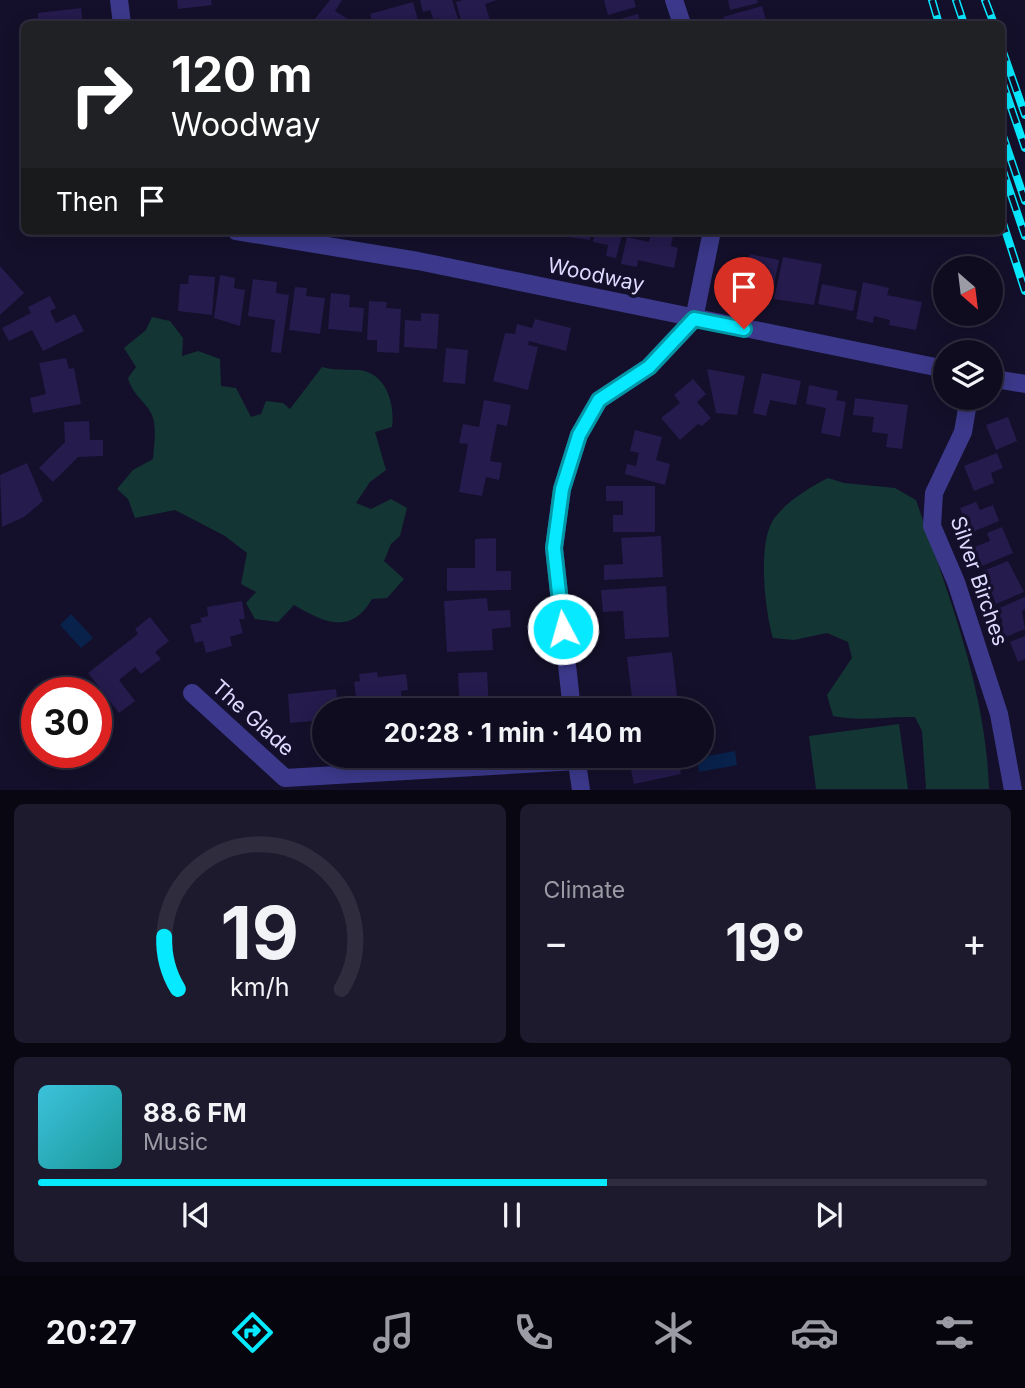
<!DOCTYPE html>
<html lang="en">
<head>
<meta charset="utf-8">
<style>
  :root { --surface:#0f0c20; --page:#1d1a2d; --text:#f1f3f6; --muted:#9b9ba5; --line:#2f2c3e; --accent:#06e9ff }
  body { margin:0; font-family:Inter,sans-serif; background:var(--page); color:var(--text); height:100vh; display:flex; flex-direction:column; font-size:26px; white-space:nowrap }
  * { box-sizing:border-box; margin:0 }
  p { font-size:23px; color:var(--muted) }
  .icon { flex:none; width:38px; height:38px; fill:none; stroke:currentColor; stroke-width:2; stroke-linecap:round; stroke-linejoin:round }
  .map { position:relative; height:790px; overflow:hidden }
  .details { display:flex; flex-direction:column; gap:14px; padding:14px; background:#080712; flex:1 }
  .details>* { flex:none }
  .hud { position:absolute; left:21px; top:21px; width:984px; height:214px; border-radius:10px; box-shadow:0 4px 18px #0003,0 0 0 2px var(--line); background:#202124; color:#fff; overflow:hidden }
  .needle { width:46px; rotate:152deg }
  .tools { position:absolute; left:933px; top:256px; display:grid; gap:14px }
  .tools a { display:grid; place-items:center; width:70px; height:70px; border-radius:50%; background:var(--surface); box-shadow:0 4px 18px #0003,0 0 0 2px var(--line); font-size:35px }
  .speed { position:absolute; left:21px; top:677px; display:flex; gap:14px; font-size:35px; font-weight:700; text-align:center }
  .speed>* { display:grid; place-content:center; width:91px; height:91px; border-radius:50%; background:var(--surface); box-shadow:0 4px 18px #0003,0 0 0 2px var(--line); line-height:1 }
  .speed .limit { border:10px solid #d22; background:#fff; color:#111 }
  .pin { position:absolute; display:grid; place-items:center; width:60px; height:60px; color:#fff; margin:-72px -30px; border-radius:50% 50% 50% 0; rotate:-45deg; box-shadow:0 0 7px #0007 }
  .pin .icon { rotate:45deg }
  .me { position:absolute; width:77px; margin:-38px; rotate:354deg; stroke-linejoin:round; filter:drop-shadow(0 0 5px #0008) }
  .turn { display:flex; align-items:center; gap:24px; height:147px; padding:0 35px; font-size:32px }
  .turn .icon { width:91px; height:91px; stroke-width:2.5 }
  .turn b { display:block; font-size:49px; line-height:60px }
  .then { display:flex; align-items:center; height:66px; padding:0 35px; background:#0003; gap:14px; font-size:26px }
  .big { font-size:52px; font-weight:700; line-height:1.1 }
  .details .tile { flex:1; display:flex; flex-direction:column; justify-content:center; gap:10px; min-width:0; padding:0 24px; border-radius:10px; background:var(--page) }
  .details .dial { align-items:center; gap:0 }
  .dial svg { height:182px; overflow:visible; fill:none; stroke:var(--line); stroke-width:7; stroke-linecap:round; text-anchor:middle }
  .dial text { fill:var(--text); stroke:none }
  .song { display:flex; align-items:center; gap:21px }
  .cover { width:84px; height:84px; border-radius:10px; background:linear-gradient(135deg,hsl(190 70% 55%),hsl(180 70% 35%)) }
  .played { height:7px; border-radius:4px; background:linear-gradient(90deg,var(--accent) 60%,var(--line) 60%) }
  .keys { display:flex; justify-content:space-around; direction:ltr }
  .heat { display:flex; justify-content:space-between; align-items:center; font-size:38px; direction:ltr }
  .details .tiles { flex:1; display:grid; gap:14px; grid-template-columns:1fr 1fr }
  .tile:last-child { grid-column:span 2 }
  .trip { position:absolute; left:312px; top:698px; width:402px; height:70px; border-radius:35px; background:var(--surface); box-shadow:0 4px 18px #0003,0 0 0 2px var(--line); font-weight:700; line-height:70px; text-align:center }
  .tab-bar { display:flex; height:112px; justify-content:space-around; align-items:center; background:#06050d; color:var(--muted) }
  .tab-bar .icon { width:49px; height:49px }
  .tab-bar .current { color:var(--accent) }
  .tab-bar b { font-size:32px; color:var(--text) }
  .map>svg:first-child { display:block }
</style>
</head>
<body>
<div class="map">
<svg width="1025" height="790" viewBox="0 0 1025 790">
  <rect width="100%" height="100%" fill="#14102b"/>
  <path fill="#133534" d="M152 317 170 321 183 338 182 356 198 351 220 359 221 386 236 388 251 417 261 414 266 401 283 403 290 409 322 367C335 371 346 369 360 370 387 374 395 405 392 427L375 432 386 470 370 482 356 503 371 509 391 499 407 508 400 536 391 544 384 561 404 579 387 598 372 599C350 637 322 621 294 605L278 622 255 619 246 603 256 592 241 584 247 553 225 536 175 510 135 518 128 499 117 489 133 470 153 459C154 446 157 427 152 415 145 400 133 396 128 378L136 367 124 348 146 330Z
    M828 478 844 483 895 488 916 500C948 594 986 689 989 789H926L922 731 915 717C886 716 861 722 833 716L827 695 852 658 848 642 827 633 794 640 773 638C765 611 756 539 776 516 790 499 809 488 828 478Z
    M899 724 908 789H816L809 736Z"/>
  <path fill="#09224b" d="M71 614 93 638 81 648 60 625Z
    M735 751 737 765 699 772 697 758Z"/>
  <path fill="#251b4d" d="M177 0H211L212 5 178 9Z
    M330 0H342L335 11 356 24H311Z
    M420 0H452L459 22 435 24 430 10 423 12Z
    M463 0H497L485 4 491 23 462 24 456 2Z
    M604 0H634L636 7 608 15Z
    M728 0H757L758 3 730 10Z
    M413 2 419 24H373L370 14Z
    M762 6 767 24H725L723 17Z
    M81 8 83 24H31L30 19 38 18V13Z
    M638 14 641 24H611L610 22Z
    M569 231H591L590 240 568 237Z
    M596 231H623L616 258 606 256 608 245 593 242Z
    M651 231H674L671 246 678 248 674 268 638 260 637 267 621 264 627 237 649 242Z
    M750 254 779 260 772 294 742 288Z
    M783 257 822 264 814 305 774 299Z
    M0 266 24 293 0 315Z
    M189 275 215 277 212 315 178 311 180 284H188Z
    M220 275 235 278 234 288 245 290 240 326 214 318Z
    M253 279 277 282 276 293 289 295 281 353 271 352 275 320 248 316Z
    M863 282 889 288 887 295 922 302 916 330 889 325 890 320 874 316 873 323 856 319Z
    M822 284 857 291 853 311 818 304Z
    M295 287 307 288 306 296 325 298 320 334 289 330Z
    M331 293 350 295 349 307 364 308 362 332 328 329Z
    M50 296 56 308 50 311 56 323 75 314 84 331 43 351 32 330 9 341 2 328 31 313 28 307Z
    M369 301 387 302 386 308 401 309 399 353 377 352V340H367Z
    M421 313 439 314 437 349 404 347 405 320 421 321Z
    M535 319 571 328 566 351 529 341 528 345 538 347 528 390 493 381 505 333 515 334 517 324 532 328Z
    M446 348 468 350 465 384 443 382Z
    M66 358 69 369 74 368 81 404 33 413 30 398 46 394 39 363Z
    M707 369 745 376 737 415 716 413Z
    M762 373 801 381 796 405 770 400 766 416 753 413Z
    M693 379 706 394 697 402 711 418 702 426 698 424 680 440 661 418 680 403 674 395Z
    M809 385 838 391 836 400 846 402 840 437 821 433 826 408 806 404Z
    M855 398 908 405 902 449 886 447 888 434 872 432 874 417 853 415Z
    M484 400 511 405 507 426 497 424 490 461 502 463 499 480 486 477 482 496 459 492 468 444 459 443 463 424 479 427Z
    M1008 417 1017 441 996 450 986 425Z
    M89 421 90 440H103V456L78 457 53 482 39 468 65 442 64 422Z
    M635 430 662 437 656 460 670 464 665 485 625 474 627 464 636 466 639 453 630 451Z
    M997 453 1003 468 991 473 994 483 974 491 964 466Z
    M27 463 43 501 24 517 2 527 0 475Z
    M606 486H655V532H613V515H623V501H606Z
    M976 502 980 510 993 505 999 521 970 533 960 508Z
    M1002 527 1013 553 982 566 974 547 990 541 987 533Z
    M661 536 663 577 604 580V565L623 564 621 538Z
    M496 538V571H511V590L447 591V568H475V539Z
    M1008 561 1024 592 996 604 983 571Z
    M666 586 669 637 625 639 623 611 603 612 601 590Z
    M1025 597V609L1022 611 1025 629 996 641 990 628 1003 622 997 609Z
    M487 598 488 611 510 610 511 627 492 629 493 650 447 652 444 601Z
    M242 601 245 619H239L243 633 230 637 232 646 206 653 203 641 195 643 190 625 202 622 200 618 208 616 207 607Z
    M150 617 169 641 155 652 161 659 141 674 135 667 119 680 135 701 119 713 88 673 138 634 135 629Z
    M1025 636V659L1018 662 1010 642Z
    M672 652 677 696H670L671 709 638 710 637 699 632 698 627 657Z
    M377 672 378 677 406 674 408 690 401 691 402 705 378 710H358L354 682 360 681 359 674Z
    M487 672 489 710H460L458 673Z
    M336 689 337 698 348 696 350 710H324V720L290 723 288 694Z
    M628 756H678L681 774 634 784Z"/>
  <g fill="none" stroke-linecap="round" stroke-linejoin="round">
    <path stroke="#3c398c" stroke-width="18" d="M119 0 122 24
      M674 0 682 24
      M236 231 418 261 945 369
      M990 378 1025 384
      M969 397 963 432 934 493 932 526 956 582 999 714 1013 790
      M192 693 285 778 577 761
      M572 710 554 548 562 489 579 435 599 400 649 367 694 319 712 231
      M576 756 581 790"/>
    <g stroke="#06e9ff" stroke-width="8">
      <path id="rail" d="M932 0 939 24
        M956 0 964 24
        M985 0 994 24
        M1001 46 1025 115
        M1001 78 1025 148
        M1001 130 1025 201
        M1001 165 1025 236
        M1001 217 1025 291"/>
    </g>
    <use href="#rail" stroke="#14102b" stroke-width="5" stroke-dasharray="16" stroke-linecap="butt"/>
  </g>
  <g fill="none" stroke-linecap="round" stroke-linejoin="round">
    <g stroke="#0497a6" stroke-width="18">
      <path id="route" d="M563 629 554 548 562 489 579 435 599 400 649 367 694 319 744 329"/>
    </g>
    <use href="#route" stroke="#06e9ff" stroke-width="12"/>
  </g>
  <g text-anchor="middle" stroke-width="7" stroke-linejoin="round" paint-order="stroke">
    <g font-size="21" fill="#dedaff" stroke="#14102b">
      <text transform="translate(596 275) rotate(12)" y="7">Woodway</text>
      <text transform="translate(979 581) rotate(71)" y="7">Silver Birches</text>
      <text transform="translate(253 718) rotate(42)" y="7">The Glade</text>
    </g>
  </g>
</svg>
<div class="tools">
<a><svg class="needle" viewBox="-14 -14 28 28"><path d="M0-13l5 13h-10z" fill="#e53935"/><path d="M0 13l5-13h-10z" fill="#9b9ba5"/></svg></a>
<a><svg class="icon" aria-label="layers" viewBox="0 0 24 24"><path d="M12 4l9 5-9 5-9-5zM3 14l9 5 9-5"/></svg></a>
</div>
<div class="speed"><div class="limit">30</div></div>
<div class="pin" style="left:744px;top:329px;background:#d93025"><svg class="icon" aria-label="arrive" viewBox="0 0 24 24"><path d="M6 21V4h12l-3 4 3 4H6"/></svg></div>
<svg class="me" style="left:563px;top:629px" viewBox="-20 -20 40 40"><circle r="17" fill="#06e9ff" stroke="#fff" stroke-width="3"/><path d="M0-11L8 9 0 5-8 9z" fill="#fff"/></svg>
<div class="trip">20:28 · 1 min · 140 m</div>
<div class="hud">
<div class="turn"><svg class="icon" aria-label="right" viewBox="0 0 24 24"><path d="M7 20v-9h11M14 6l5 5-5 5"/></svg><div><b>120 m</b>Woodway</div></div>
<div class="then">Then<svg class="icon" aria-label="arrive" viewBox="0 0 24 24"><path d="M6 21V4h12l-3 4 3 4H6"/></svg></div>
</div>
</div>
<section class="details">
<div class="tiles">
<div class="tile dial"><svg viewBox="0 0 100 80">
<path d="M14 69A42 42 0 1 1 86 69"/>
<path d="M14 69A42 42 0 0 1 8 46" stroke="#06e9ff"/>
<text x="50" y="56" font-size="32" font-weight="700">19</text>
<text x="50" y="72" font-size="11">km/h</text>
</svg></div>
<div class="tile"><p>Climate</p>
<div class="heat"><a>−</a><b class="big">19°</b><a>+</a></div>
</div>
<div class="tile">
<div class="song"><i class="cover"></i><div><b>88.6 FM</b><p>Music</p></div></div>
<div class="played"></div>
<div class="keys"><svg class="icon" aria-label="previous" viewBox="0 0 24 24"><path d="M18 5L8 12l10 7zM5 5v14"/></svg><svg class="icon" aria-label="pause" viewBox="0 0 24 24"><path d="M8 5v14M16 5v14"/></svg><svg class="icon" aria-label="next" viewBox="0 0 24 24"><path d="M6 5l10 7-10 7zM19 5v14"/></svg></div>
</div>
</div>
</section>
<nav class="tab-bar">
<b>20:27</b>
<svg class="icon current" aria-label="directions" viewBox="0 0 24 24"><path d="M12 3l9 9-9 9-9-9zM9 14v-3h6M13 9l2 2-2 2"/></svg>
<svg class="icon" aria-label="music" viewBox="0 0 24 24"><path d="M9 18V5l10-2v13"/><circle cx="6" cy="18" r="3"/><circle cx="16" cy="16" r="3"/></svg>
<svg class="icon" aria-label="phone" viewBox="0 0 24 24"><path d="M5 4h4l2 5-3 2q2 4 5 5l2-3 5 2v4C11 20 4 13 5 4z"/></svg>
<svg class="icon" aria-label="climate" viewBox="0 0 24 24"><path d="M12 3v18M4 7l16 10M4 17L20 7"/></svg>
<svg class="icon" aria-label="car" viewBox="0 0 24 24"><path d="M5 17H2v-5l4-1 3-4h7l3 4 3 1v5h-3M9 17h6M6 11h13"/><circle cx="7" cy="17" r="2"/><circle cx="17" cy="17" r="2"/></svg>
<svg class="icon" aria-label="filters" viewBox="0 0 24 24"><path d="M4 7h16M4 17h16"/><circle cx="9" cy="7" r="2"/><circle cx="15" cy="17" r="2"/></svg>
</nav>
</body>
</html>
